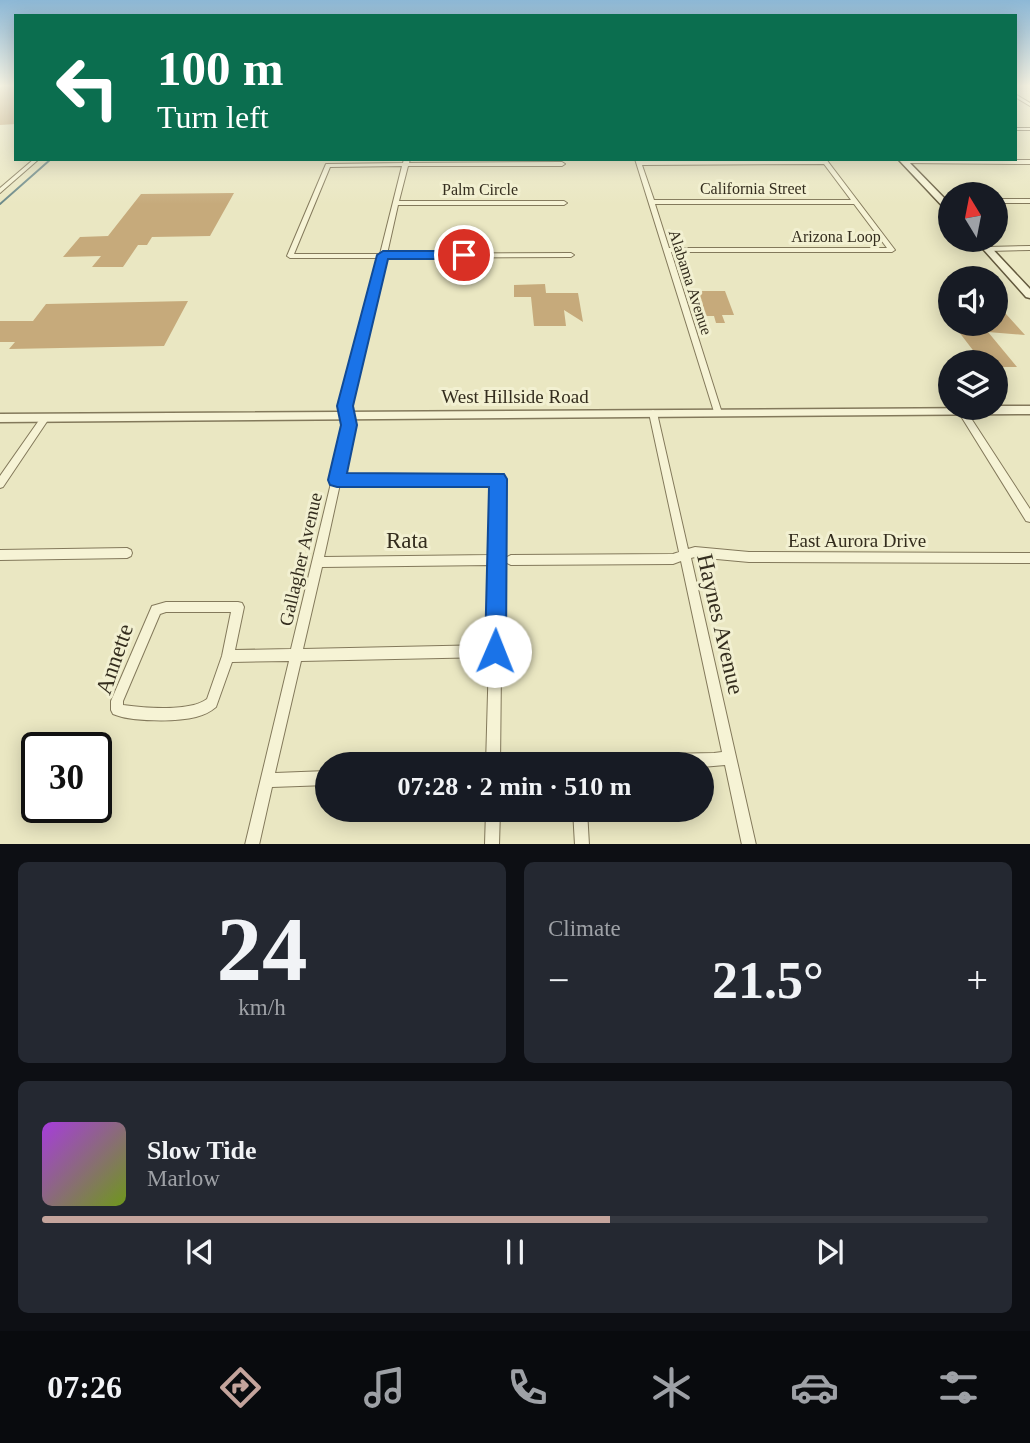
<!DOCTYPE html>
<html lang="en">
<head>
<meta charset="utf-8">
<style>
  :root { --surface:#171b24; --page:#242831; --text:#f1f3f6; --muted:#9ea1a6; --line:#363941; --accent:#c4a49c }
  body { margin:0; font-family:Georgia,serif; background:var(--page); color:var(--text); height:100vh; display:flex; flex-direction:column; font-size:26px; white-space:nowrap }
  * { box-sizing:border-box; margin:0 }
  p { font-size:23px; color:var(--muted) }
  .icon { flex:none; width:38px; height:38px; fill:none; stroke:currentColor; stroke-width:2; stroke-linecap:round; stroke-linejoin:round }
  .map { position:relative; height:844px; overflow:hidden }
  .sheet { display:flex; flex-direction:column; gap:18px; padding:18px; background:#0d0f14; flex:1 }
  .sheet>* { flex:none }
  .hud { position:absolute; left:14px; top:14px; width:1003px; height:147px; border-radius:0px; box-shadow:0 4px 18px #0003; background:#0b6e4f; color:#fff; overflow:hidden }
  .needle { width:46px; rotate:350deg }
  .controls { position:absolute; left:938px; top:182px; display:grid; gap:14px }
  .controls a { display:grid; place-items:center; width:70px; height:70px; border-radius:50%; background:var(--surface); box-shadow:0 4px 18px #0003; font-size:35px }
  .speed { position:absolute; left:21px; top:732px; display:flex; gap:14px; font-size:35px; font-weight:700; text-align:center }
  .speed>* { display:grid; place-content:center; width:91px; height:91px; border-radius:50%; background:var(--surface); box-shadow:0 4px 18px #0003; line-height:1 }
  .speed .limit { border:4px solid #111; border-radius:10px; background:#fff; color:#111 }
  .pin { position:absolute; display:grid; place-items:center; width:60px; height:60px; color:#fff; margin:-30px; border:4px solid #fff; border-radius:50%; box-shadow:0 2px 7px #0007 }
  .me { position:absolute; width:77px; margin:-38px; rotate:1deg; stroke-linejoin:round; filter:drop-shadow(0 0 5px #0008) }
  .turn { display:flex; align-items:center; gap:24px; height:147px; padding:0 28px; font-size:32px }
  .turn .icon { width:91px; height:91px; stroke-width:2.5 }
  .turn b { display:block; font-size:49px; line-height:60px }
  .big { font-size:52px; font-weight:600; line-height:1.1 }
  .sheet .widget { flex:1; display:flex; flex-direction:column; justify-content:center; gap:10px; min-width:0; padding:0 24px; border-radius:10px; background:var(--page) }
  .sheet .dial { align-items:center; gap:0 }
  .dial b { font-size:91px; line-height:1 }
  .song { display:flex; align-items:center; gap:21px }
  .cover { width:84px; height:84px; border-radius:10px; background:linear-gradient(135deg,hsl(280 70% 55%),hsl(80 70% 35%)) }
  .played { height:7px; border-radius:4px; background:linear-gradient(90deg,var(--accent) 60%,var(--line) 60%) }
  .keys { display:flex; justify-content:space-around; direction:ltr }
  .heat { display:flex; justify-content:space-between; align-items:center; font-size:38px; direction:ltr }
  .sheet .tiles { flex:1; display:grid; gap:18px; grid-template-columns:1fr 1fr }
  .widget:last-child { grid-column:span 2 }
  .trip { position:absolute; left:315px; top:752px; width:399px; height:70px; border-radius:35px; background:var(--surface); box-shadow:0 4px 18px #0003; font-weight:600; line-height:70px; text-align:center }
  .dock { display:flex; height:112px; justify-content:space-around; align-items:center; background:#090b0e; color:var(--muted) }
  .dock .icon { width:49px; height:49px }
  .dock .active { color:var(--accent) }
  .dock b { font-size:32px; color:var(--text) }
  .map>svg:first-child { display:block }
</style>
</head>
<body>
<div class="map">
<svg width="1030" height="845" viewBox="0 0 1030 845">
  <rect width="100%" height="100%" fill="#eae7c2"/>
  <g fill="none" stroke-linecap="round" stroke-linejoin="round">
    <path stroke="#6c8a89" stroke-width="2" d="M0 204 51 159"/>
  </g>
  <path fill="#c6aa7b" d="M16 86V124L0 125V87Z
    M234 193 210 236 152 237 147 245H138L123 267H92L101 256 63 257 80 237 108 236 141 194Z
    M545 284 546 293H578L583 322 564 310 566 326H534L531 297H514V285Z
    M692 291H725L734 315H722L725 323H716L714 316H700Z
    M188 301 164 346 9 349 15 342H0V321H33L46 304Z
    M996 303 1025 335 988 332 1017 367H996V362H982L959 332H975L968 324H996Z"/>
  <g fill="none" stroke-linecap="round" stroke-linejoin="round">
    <g stroke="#83795b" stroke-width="2">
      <path id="minor" d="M1015 94 1030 103V106L1015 97Z
        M1015 128H1030V130H1015Z
        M34 159H39L0 193V188Z
        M404 159H410L409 163 562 162 565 164 562 166H408L399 201H564L567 203 564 205H398L387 254 571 253 574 255 571 257 386 258 349 406 353 425 342 476 498 475 501 476 503 479 500 765H486L489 657 301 661 275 773 327 771V785L272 787 259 845H245L289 661 232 662 216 707C210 712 204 715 196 717 177 722 131 722 113 714L111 710V701L152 606 166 602H238L242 603 244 607 235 650 291 649 345 425 341 406 379 258H290L287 256 326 164 403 163ZM402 166 380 254H294L330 167ZM493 483 491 555 324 557 340 484ZM491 565 489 645 303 649 322 567ZM166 612H231L222 656 207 699C190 712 144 708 123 705V701L160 614Z
        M635 159H641V161L821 160V159H826L895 250 892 252H671L722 413 721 415H715ZM824 164 851 200H654L642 165ZM655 204H854L887 248H669Z
        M905 160H1030V164L903 163 902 162Z
        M996 199H1030V203H996Z
        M1030 246V250L988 251 985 249 988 247Z
        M962 408 965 409 1030 509V522L1026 521 959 413 958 411 959 409Z
        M653 410 657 413 688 549 695 547 749 552 1030 553V563L749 562 695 557 691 558 756 845H742L725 765 702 767V765L503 764 505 759 510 757 714 753 722 752 681 561 673 564 511 565 507 563 506 560 507 557 511 555 673 554 679 552 649 413Z
        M45 415 49 418 48 420 3 487 0 488V476L42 416Z
        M127 548 131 550 132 553 131 556 127 558 0 560V550Z
        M486 810H500L499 845H485Z
        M573 810H587L589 845H575Z"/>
    </g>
    <g stroke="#83795b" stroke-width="3">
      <path id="tertiary" d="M996 406H1030V414L0 422V414L996 408Z"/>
    </g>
    <g stroke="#645a3e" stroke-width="3">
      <path id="secondary" d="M898 159H906L950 204V211H947Z
        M975 240H984L1030 289V298L1026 297Z"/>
    </g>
    <use href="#minor" fill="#f6f3d5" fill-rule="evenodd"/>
    <use href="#tertiary" fill="#f6f3d5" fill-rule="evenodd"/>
    <use href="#secondary" fill="#f6f3d5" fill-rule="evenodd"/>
  </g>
  <linearGradient id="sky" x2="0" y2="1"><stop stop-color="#8db8d6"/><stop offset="0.42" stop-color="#f6f4e4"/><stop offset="1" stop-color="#f6f4e4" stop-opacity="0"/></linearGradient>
  <rect width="1030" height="204" fill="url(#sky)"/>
  <path fill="#1a73e8" stroke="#114b97" stroke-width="2" d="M383 251H464L470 255 464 259H388L353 406 357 425 347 473 504 474 507 479 506 651 503 659 495 662 488 659 485 651 489 487H337L330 485 328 480 341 425 337 406 377 255Z"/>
  <g text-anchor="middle" stroke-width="6" stroke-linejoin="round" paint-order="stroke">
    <g font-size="16" fill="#342d1e" stroke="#f2f0d1">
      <text x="753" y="194">California Street</text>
      <text x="480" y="195">Palm Circle</text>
      <text x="836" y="242">Arizona Loop</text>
      <text transform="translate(691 282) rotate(72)" y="6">Alabama Avenue</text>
    </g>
    <g font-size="19" fill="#342d1e" stroke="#f2f0d1">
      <text x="515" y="403">West Hillside Road</text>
      <text x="857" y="547">East Aurora Drive</text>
      <text transform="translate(300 559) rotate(-77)" y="7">Gallagher Avenue</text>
    </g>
    <g font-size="23" fill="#342d1e" stroke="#f2f0d1">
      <text x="407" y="548">Rata</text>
      <text transform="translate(721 624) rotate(77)" y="8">Haynes Avenue</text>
      <text transform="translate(114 659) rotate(-71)" y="8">Annette</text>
    </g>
  </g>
</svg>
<div class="controls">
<a><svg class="needle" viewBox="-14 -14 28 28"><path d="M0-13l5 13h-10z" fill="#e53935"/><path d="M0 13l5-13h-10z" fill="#9ea1a6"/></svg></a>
<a><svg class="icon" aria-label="sound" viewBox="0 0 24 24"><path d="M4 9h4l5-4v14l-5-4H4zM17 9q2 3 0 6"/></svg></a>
<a><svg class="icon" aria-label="layers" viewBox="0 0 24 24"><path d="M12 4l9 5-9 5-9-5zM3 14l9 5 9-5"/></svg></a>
</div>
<div class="speed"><div class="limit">30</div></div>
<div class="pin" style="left:464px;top:255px;background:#d93025"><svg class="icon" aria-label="arrive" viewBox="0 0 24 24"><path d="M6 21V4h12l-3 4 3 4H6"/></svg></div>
<svg class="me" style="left:495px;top:651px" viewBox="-20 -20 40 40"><circle r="19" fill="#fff"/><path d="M0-13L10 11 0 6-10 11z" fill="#1a73e8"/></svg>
<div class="trip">07:28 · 2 min · 510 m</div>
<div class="hud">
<div class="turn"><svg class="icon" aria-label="left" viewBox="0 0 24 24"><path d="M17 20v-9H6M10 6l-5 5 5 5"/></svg><div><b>100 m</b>Turn left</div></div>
</div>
</div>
<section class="sheet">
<div class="tiles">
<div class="widget dial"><b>24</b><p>km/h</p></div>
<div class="widget"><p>Climate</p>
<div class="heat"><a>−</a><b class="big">21.5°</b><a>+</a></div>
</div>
<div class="widget">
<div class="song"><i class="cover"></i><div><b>Slow Tide</b><p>Marlow</p></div></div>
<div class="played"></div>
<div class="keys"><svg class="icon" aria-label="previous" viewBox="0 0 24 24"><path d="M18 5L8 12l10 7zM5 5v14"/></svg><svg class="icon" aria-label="pause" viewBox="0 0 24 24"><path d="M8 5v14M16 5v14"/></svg><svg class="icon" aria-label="next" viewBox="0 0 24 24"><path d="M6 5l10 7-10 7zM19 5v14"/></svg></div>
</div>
</div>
</section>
<nav class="dock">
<b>07:26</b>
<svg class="icon active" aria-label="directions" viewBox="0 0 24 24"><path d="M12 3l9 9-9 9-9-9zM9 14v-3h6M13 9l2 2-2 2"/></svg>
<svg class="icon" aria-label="music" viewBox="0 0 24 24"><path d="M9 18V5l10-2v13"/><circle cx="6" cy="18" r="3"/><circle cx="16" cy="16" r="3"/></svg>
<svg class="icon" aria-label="phone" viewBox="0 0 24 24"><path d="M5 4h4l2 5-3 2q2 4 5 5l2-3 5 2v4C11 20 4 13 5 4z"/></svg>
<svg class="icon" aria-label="climate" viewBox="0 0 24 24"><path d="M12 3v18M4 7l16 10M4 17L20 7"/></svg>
<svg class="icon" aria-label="car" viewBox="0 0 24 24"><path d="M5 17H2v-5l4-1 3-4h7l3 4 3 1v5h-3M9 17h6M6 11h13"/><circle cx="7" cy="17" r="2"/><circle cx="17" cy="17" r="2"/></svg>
<svg class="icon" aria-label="filters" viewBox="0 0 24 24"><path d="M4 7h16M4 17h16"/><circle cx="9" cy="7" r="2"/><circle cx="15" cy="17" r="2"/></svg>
</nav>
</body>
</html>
